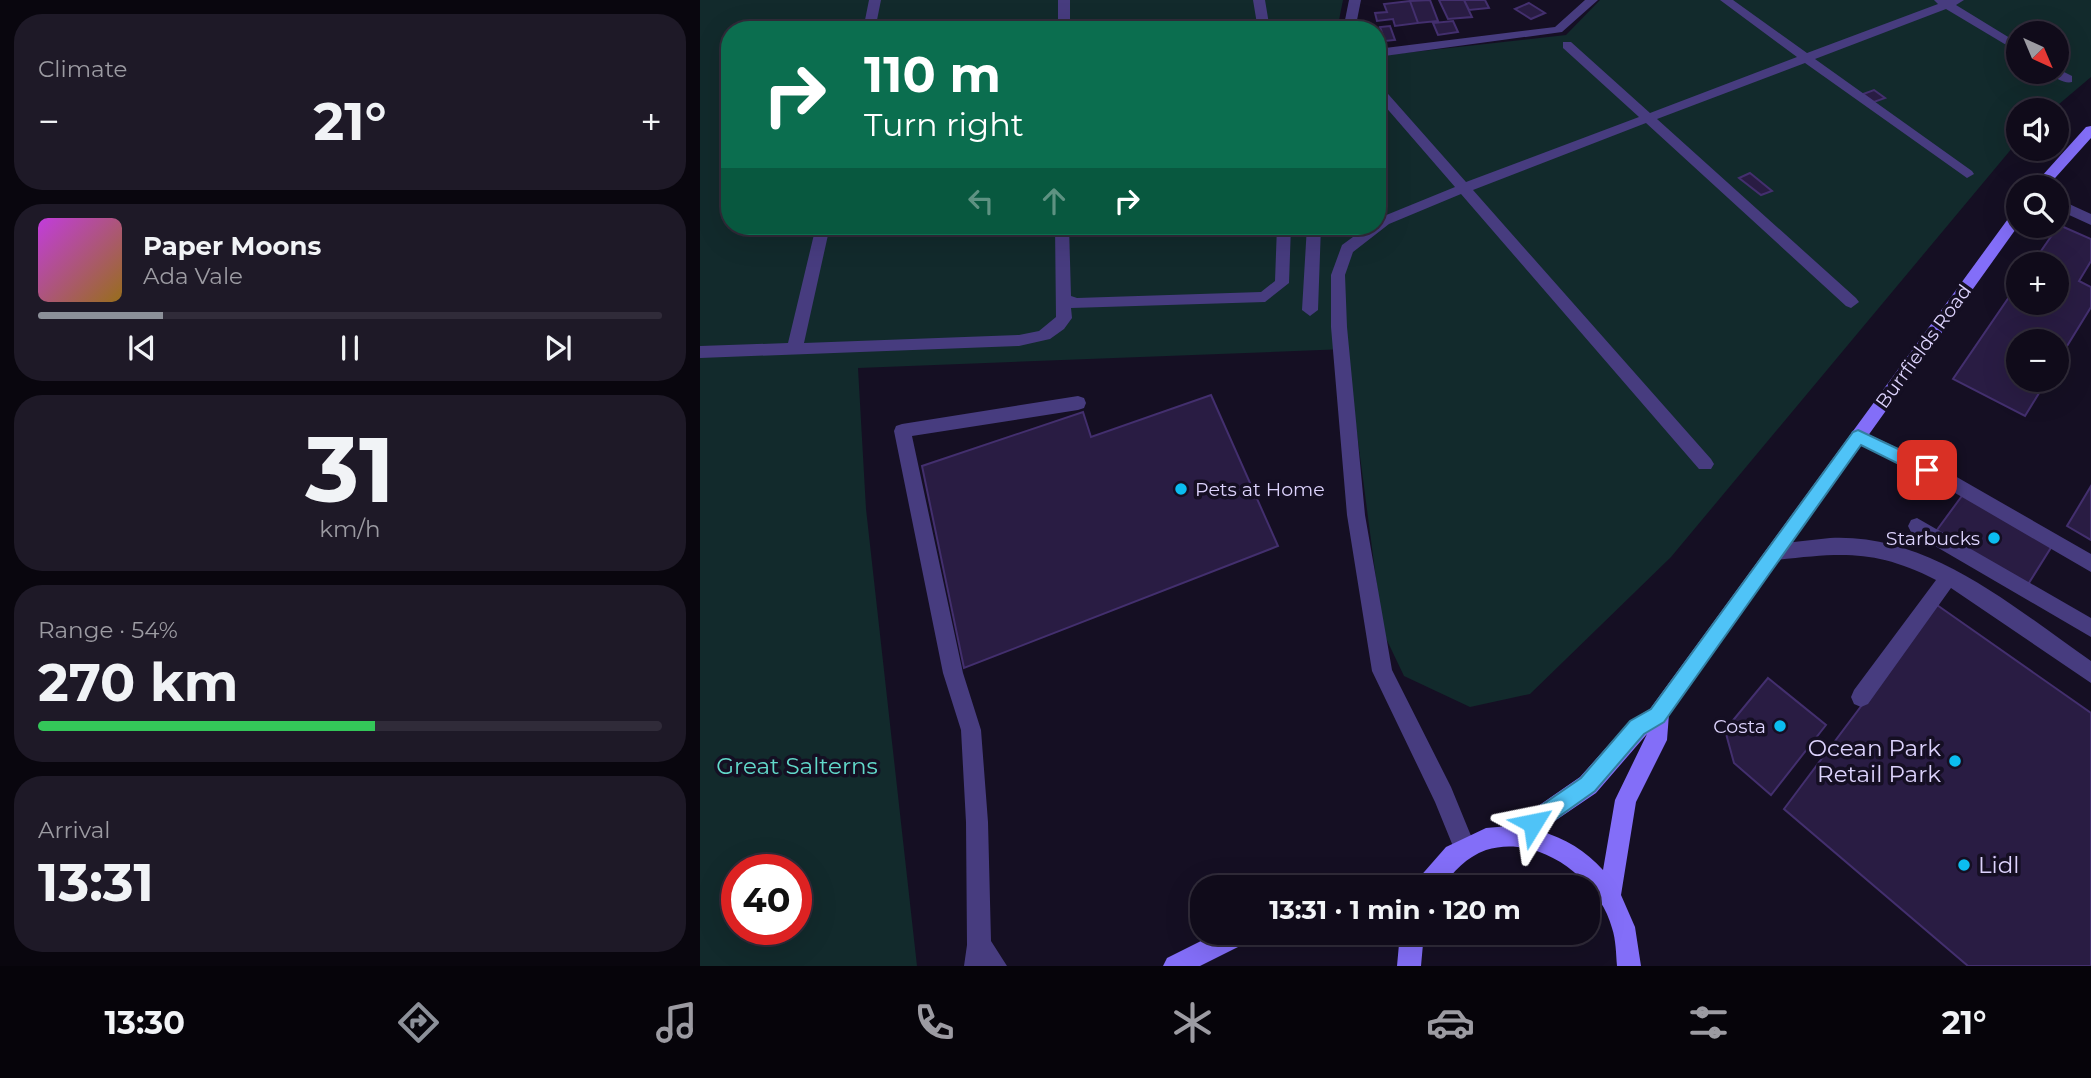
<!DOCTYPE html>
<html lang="en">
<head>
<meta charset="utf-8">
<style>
  :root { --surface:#100b1a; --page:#1e1927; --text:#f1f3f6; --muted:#9c9ba2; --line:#302b39; --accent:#8c9099 }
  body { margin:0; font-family:Montserrat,sans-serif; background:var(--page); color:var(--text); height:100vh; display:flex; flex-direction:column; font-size:26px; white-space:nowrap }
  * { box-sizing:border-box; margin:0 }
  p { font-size:23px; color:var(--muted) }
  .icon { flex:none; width:38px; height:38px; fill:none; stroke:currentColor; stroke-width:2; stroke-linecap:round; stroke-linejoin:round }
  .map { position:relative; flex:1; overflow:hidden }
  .drawer { display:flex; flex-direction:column; gap:14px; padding:14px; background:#09060e; width:700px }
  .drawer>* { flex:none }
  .guide { position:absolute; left:21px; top:21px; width:665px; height:214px; border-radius:28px; box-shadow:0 7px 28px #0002,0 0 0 2px var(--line); background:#0b6e4f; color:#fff; overflow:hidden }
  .needle { width:46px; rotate:136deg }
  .fabs { position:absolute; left:1306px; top:21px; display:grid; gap:14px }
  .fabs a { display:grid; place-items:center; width:63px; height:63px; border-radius:50%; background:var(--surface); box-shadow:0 7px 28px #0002,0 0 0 2px var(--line); font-size:35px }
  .speed { position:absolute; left:21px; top:854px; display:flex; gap:14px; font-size:35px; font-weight:700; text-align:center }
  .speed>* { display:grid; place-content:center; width:91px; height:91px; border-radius:50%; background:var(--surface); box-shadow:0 7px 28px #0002,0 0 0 2px var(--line); line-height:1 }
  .speed .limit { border:10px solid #d22; background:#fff; color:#111 }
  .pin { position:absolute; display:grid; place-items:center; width:60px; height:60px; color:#fff; margin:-30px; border-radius:14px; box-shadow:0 4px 10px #0006 }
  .me { position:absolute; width:77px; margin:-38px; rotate:55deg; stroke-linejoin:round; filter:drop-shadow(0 0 5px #0008) }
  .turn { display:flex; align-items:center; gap:24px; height:147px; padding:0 28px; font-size:32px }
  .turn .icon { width:91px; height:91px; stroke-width:2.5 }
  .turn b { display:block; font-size:49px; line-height:60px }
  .lanes { display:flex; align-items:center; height:66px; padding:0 28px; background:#0003; justify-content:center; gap:35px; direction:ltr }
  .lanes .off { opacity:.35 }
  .big { font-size:52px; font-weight:700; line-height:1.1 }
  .drawer .widget { flex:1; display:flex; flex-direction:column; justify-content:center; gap:10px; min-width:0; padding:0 24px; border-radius:28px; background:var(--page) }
  .drawer .dial { align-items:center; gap:0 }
  .dial b { font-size:91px; line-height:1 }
  .song { display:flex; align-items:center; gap:21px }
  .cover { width:84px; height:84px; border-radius:10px; background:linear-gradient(135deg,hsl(290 70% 55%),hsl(40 70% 35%)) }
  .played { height:7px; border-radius:4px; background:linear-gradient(90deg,var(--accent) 20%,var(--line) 20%) }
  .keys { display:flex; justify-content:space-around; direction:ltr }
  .heat { display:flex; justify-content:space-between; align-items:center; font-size:38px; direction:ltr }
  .charge { height:10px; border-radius:5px; background:linear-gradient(90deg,#34c759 54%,var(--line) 0) }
  .trip { position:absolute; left:490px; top:875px; width:410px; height:70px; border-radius:28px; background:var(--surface); box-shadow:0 7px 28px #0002,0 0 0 2px var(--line); font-weight:700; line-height:70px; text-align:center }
  .dock { display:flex; height:112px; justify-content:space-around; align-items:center; background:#06040a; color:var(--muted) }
  .dock .icon { width:49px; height:49px }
  .dock .selected { color:var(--accent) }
  .dock b { font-size:32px; color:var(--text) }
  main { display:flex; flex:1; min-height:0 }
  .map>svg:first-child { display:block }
</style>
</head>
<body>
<main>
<section class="drawer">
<div class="widget"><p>Climate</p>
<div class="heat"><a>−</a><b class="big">21°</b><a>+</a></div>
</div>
<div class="widget">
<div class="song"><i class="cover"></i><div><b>Paper Moons</b><p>Ada Vale</p></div></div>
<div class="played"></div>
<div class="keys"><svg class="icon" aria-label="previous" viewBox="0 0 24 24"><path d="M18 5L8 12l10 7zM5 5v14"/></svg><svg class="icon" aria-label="pause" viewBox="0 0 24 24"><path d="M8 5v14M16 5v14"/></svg><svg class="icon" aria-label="next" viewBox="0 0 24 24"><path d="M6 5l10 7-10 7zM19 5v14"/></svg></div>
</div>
<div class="widget dial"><b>31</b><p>km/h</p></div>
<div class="widget"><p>Range · 54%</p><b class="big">270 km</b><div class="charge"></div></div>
<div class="widget"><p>Arrival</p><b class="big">13:31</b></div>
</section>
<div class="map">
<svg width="1391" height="966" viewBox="0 0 1391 966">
  <rect width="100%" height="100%" fill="#150f23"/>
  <path fill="#122a2c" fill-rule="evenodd" d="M0 0H643L637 30H30V226H677V56L866 35 900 0H1391V77L1352 110H1318V141L971 557 830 694 770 707 704 676 683 632 646 349 158 368 166 509 217 966H0ZM1318 33H1356V72H1318ZM37 870H96V929H37Z"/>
  <path fill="#291c43" stroke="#432f6e" stroke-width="2" d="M730 0 738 21 718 23 710 1Z
    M739 0H764L772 17 748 19Z
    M764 0H785L789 8 769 10Z
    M710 1 718 23 695 26 693 19 677 21 675 13 687 12 684 4Z
    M829 3 845 13 831 19 815 9Z
    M753 21 758 32 738 35 733 23Z
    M690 26 695 40 685 41 680 27Z
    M1174 90 1185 98 1174 102 1163 94Z
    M1050 173 1072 191 1061 195 1039 178Z
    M1359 225 1391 239V261L1379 281 1391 287V307L1356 364V341H1318V380H1347L1325 416 1253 379 1318 284V303H1356V264H1332Z
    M511 395 578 546 264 668 222 466 383 412 391 437Z
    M1391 486V540L1367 526Z
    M1264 493 1352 546 1327 586 1237 530Z
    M1237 605 1391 713V966H1268L1084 809Z
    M1068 678 1126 725 1071 795 1034 763 1025 730Z"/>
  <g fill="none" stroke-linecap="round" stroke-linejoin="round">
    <path fill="#473c7f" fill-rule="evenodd" d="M169 0H181L175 30H163Z
      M358 0H370V30H358Z
      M553 0H565L570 30H558Z
      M885 0H898L862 32 677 57V49L855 27Z
      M1020 0H1033L1107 53 1238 4 1234 0H1264L1256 5 1318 43V52L1246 9 1115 59 1272 171 1274 174 1267 178 1105 63 957 119 1156 298 1159 302 1151 308 1146 306 946 123 773 190 1011 459 1014 464 1011 469H999L761 194 689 224 653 252 645 275 647 327 665 515 692 670 751 787 776 848 773 856 765 859 757 856 735 802 672 671 647 515 631 327V275L642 245 668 226H677L679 218 755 187 677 97V85L681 86 766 182 939 117 863 48V42H871L950 113 1097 57Z
      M1356 68 1372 76V82C1365 84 1354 78 1350 72H1356Z
      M1356 198 1391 214V225L1356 209Z
      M116 226H130L104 343 319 335 339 331 356 317 355 226H369L371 296 377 298 561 292 575 281 577 226H591L589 283 565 302 371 308 372 318 364 329 350 339 319 346 0 358V346L88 343Z
      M607 226H621L618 310 610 316 602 310Z
      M378 396 384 398 386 403 384 408 378 410 212 436 263 673 281 730 288 822 291 941 307 966H264L267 945 266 822 261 730 243 673 194 431 196 426 202 424Z
      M1158 429 1255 476 1391 554V572L1243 486 1152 441 1150 436 1152 431Z
      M1217 518 1391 618V637L1211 532 1208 526 1211 520Z
      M1130 538C1230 533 1314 608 1391 661V683L1251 588 1168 704 1161 707 1154 704 1151 697 1154 690 1236 580C1175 549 1142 553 1076 560L1070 558 1067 552 1070 546 1076 544Z"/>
    <path fill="#473c7f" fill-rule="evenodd" d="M649 0H661L655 30H643Z"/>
    <path fill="#836ef8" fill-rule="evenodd" d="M1391 126V138L1347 187H1332L1386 127Z
      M1318 210V226L969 714 967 740 936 802 921 895 935 927 941 966H917C916 954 916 940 912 928 899 879 838 833 786 850 766 857 754 872 741 887H715L718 879 746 847 786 828 809 826 880 777 930 721 950 709 1313 212ZM947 734 915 800 903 870C886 851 865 838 840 831L896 793Z
      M517 933H554L550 941 500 966H463L467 958Z
      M700 933H724L721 966H697Z"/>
  </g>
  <path fill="#4fc3f7" stroke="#337fa1" stroke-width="2" d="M1158 430 1232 465 1234 470 1232 475H1221L1161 445 964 722 944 734 895 791 840 830 833 833 826 830 823 823 826 816 881 778 930 721 951 709 1153 432Z"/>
  <g fill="#0bbdf0" stroke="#150f23" stroke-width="2.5">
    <circle cx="481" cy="489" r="7"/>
    <circle cx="1294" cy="538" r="7"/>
    <circle cx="1080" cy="726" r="7"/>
    <circle cx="1255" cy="761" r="7"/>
    <circle cx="1264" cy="865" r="7"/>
  </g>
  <g text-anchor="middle" stroke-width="7" stroke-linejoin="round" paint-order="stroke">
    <g font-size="19" fill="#ddd3fd" stroke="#150f23">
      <text transform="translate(1223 346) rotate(-54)" y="7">Burrfields Road</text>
    </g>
    <g font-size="19" fill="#ddd3fd" stroke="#150f23" text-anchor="end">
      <text x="495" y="496" text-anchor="start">Pets at Home</text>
      <text x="1280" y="545">Starbucks</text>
      <text x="1066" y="733">Costa</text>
    </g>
    <g font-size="23" fill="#ddd3fd" stroke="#150f23" text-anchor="end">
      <text x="1241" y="756">Ocean Park<tspan x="1241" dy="26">Retail Park</tspan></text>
      <text x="1278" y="873" text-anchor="start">Lidl</text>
    </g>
    <g font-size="23" fill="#62dacb" stroke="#150f23">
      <text x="97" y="774">Great Salterns</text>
    </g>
  </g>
</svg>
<div class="fabs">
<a><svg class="needle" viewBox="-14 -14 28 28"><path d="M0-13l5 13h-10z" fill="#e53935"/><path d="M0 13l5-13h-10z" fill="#9c9ba2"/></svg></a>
<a><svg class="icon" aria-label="sound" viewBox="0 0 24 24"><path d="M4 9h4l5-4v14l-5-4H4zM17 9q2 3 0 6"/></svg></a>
<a><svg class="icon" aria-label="search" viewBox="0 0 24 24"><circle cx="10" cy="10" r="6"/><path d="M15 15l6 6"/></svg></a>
<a>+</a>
<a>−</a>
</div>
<div class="speed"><div class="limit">40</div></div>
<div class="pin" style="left:1227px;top:470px;background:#d93025"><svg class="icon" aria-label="arrive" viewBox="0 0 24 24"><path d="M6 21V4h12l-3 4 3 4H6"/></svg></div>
<svg class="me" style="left:833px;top:823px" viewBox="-20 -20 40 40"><path d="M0-17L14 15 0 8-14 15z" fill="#4fc3f7" stroke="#fff" stroke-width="4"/></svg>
<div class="trip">13:31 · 1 min · 120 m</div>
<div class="guide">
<div class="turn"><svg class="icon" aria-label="right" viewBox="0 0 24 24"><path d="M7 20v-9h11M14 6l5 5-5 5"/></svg><div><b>110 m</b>Turn right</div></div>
<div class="lanes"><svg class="icon off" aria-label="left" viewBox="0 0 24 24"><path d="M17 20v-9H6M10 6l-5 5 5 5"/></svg><svg class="icon off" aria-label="ahead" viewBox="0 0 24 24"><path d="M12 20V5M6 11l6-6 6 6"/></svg><svg class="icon" aria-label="right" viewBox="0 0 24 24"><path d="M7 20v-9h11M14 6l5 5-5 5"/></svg></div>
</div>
</div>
</main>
<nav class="dock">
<b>13:30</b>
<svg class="icon selected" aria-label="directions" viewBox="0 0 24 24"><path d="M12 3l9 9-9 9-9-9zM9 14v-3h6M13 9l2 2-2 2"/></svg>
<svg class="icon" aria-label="music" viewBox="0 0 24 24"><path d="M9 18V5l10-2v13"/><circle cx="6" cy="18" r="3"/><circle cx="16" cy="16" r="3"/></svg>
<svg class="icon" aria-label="phone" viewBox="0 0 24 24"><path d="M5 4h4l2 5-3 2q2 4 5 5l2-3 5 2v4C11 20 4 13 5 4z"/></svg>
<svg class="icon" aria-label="climate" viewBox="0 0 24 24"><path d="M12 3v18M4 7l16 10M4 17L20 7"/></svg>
<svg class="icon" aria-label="car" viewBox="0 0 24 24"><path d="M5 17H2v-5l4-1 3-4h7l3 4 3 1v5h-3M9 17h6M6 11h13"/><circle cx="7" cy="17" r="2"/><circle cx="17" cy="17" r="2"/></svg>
<svg class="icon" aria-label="filters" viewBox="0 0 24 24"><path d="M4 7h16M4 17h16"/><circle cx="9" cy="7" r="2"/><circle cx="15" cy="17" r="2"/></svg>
<b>21°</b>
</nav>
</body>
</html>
